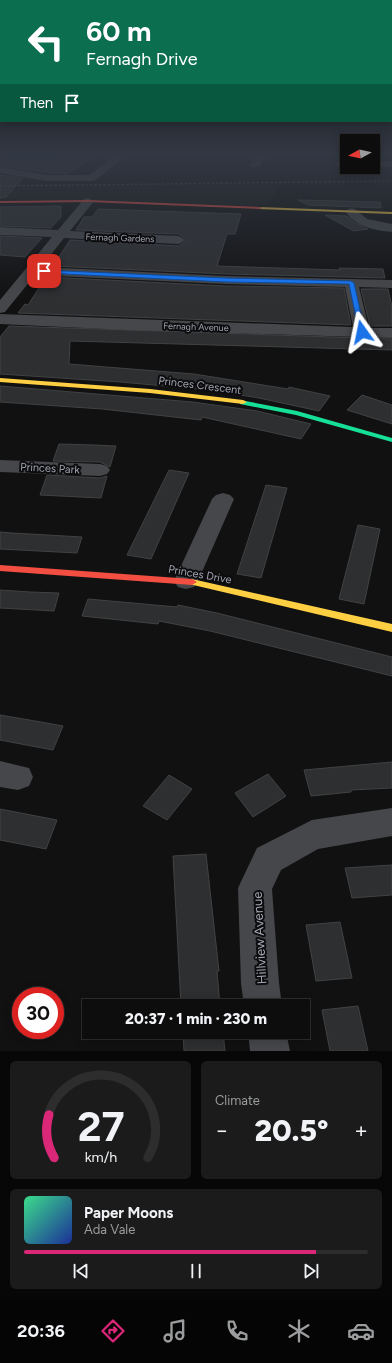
<!DOCTYPE html>
<html lang="en">
<head>
<meta charset="utf-8">
<style>
  :root { --surface:#0d0d0d; --page:#1b1b1b; --text:#f1f3f6; --muted:#9a9c9d; --line:#2d2d2e; --accent:#db2777 }
  body { margin:0; font-family:Figtree,sans-serif; background:var(--page); color:var(--text); height:100vh; display:flex; flex-direction:column; font-size:15px; white-space:nowrap }
  * { box-sizing:border-box; margin:0 }
  p { font-size:13px; color:var(--muted) }
  .icon { flex:none; width:22px; height:22px; fill:none; stroke:currentColor; stroke-width:2; stroke-linecap:round; stroke-linejoin:round }
  .map { position:relative; height:1051px; overflow:hidden }
  .sheet { display:flex; flex-direction:column; gap:10px; padding:10px; background:#070707; flex:1 }
  .sheet>* { flex:none }
  .banner { position:absolute; left:0px; top:0px; width:392px; height:122px; box-shadow:0 2px 10px #0003,0 0 0 1px var(--line); background:#0b6e4f; color:#fff; overflow:hidden }
  .needle { width:26px; rotate:262deg }
  .controls { position:absolute; left:340px; top:134px; display:grid; gap:8px }
  .controls a { display:grid; place-items:center; width:40px; height:40px; border-radius:0px; background:var(--surface); box-shadow:0 2px 10px #0003,0 0 0 1px var(--line); font-size:20px }
  .speed { position:absolute; left:12px; top:987px; display:flex; gap:8px; font-size:20px; font-weight:700; text-align:center }
  .speed>* { display:grid; place-content:center; width:52px; height:52px; border-radius:50%; background:var(--surface); box-shadow:0 2px 10px #0003,0 0 0 1px var(--line); line-height:1 }
  .speed .limit { border:6px solid #d22; background:#fff; color:#111 }
  .pin { position:absolute; display:grid; place-items:center; width:34px; height:34px; color:#fff; margin:-17px; border-radius:8px; box-shadow:0 2px 6px #0006 }
  .me { position:absolute; width:44px; margin:-22px; rotate:348deg; stroke-linejoin:round; filter:drop-shadow(0 0 3px #0008) }
  .turn { display:flex; align-items:center; gap:14px; height:84px; padding:0 20px; font-size:18px }
  .turn .icon { width:52px; height:52px; stroke-width:2.5 }
  .turn b { display:block; font-size:28px; line-height:34px }
  .then { display:flex; align-items:center; height:38px; padding:0 20px; background:#0003; gap:8px; font-size:15px }
  .big { font-size:30px; font-weight:800; line-height:1.1 }
  .sheet .card { flex:1; display:flex; flex-direction:column; justify-content:center; gap:6px; min-width:0; padding:0 14px; border-radius:6px; background:var(--page) }
  .sheet .dial { align-items:center; gap:0 }
  .dial svg { height:104px; overflow:visible; fill:none; stroke:var(--line); stroke-width:7; stroke-linecap:round; text-anchor:middle }
  .dial text { fill:var(--text); stroke:none }
  .song { display:flex; align-items:center; gap:12px }
  .cover { width:48px; height:48px; border-radius:6px; background:linear-gradient(135deg,hsl(150 70% 55%),hsl(230 70% 35%)) }
  .played { height:4px; border-radius:2px; background:linear-gradient(90deg,var(--accent) 85%,var(--line) 85%) }
  .keys { display:flex; justify-content:space-around; direction:ltr }
  .heat { display:flex; justify-content:space-between; align-items:center; font-size:22px; direction:ltr }
  .sheet .tiles { flex:1; display:grid; gap:10px; grid-template-columns:1fr 1fr }
  .card:last-child { grid-column:span 2 }
  .trip { position:absolute; left:82px; top:999px; width:228px; height:40px; border-radius:0px; background:var(--surface); box-shadow:0 2px 10px #0003,0 0 0 1px var(--line); font-weight:800; line-height:40px; text-align:center }
  .tab-bar { display:flex; height:64px; justify-content:space-around; align-items:center; background:#050505; color:var(--muted) }
  .tab-bar .icon { width:28px; height:28px }
  .tab-bar .current { color:var(--accent) }
  .tab-bar b { font-size:18px; color:var(--text) }
  .map>svg:first-child { display:block }
</style>
</head>
<body>
<div class="map">
<svg width="392" height="1051" viewBox="0 0 392 1051">
  <rect width="100%" height="100%" fill="#111"/>
  <path fill="#161b17" d="M0 184H282L267 206 0 199Z"/>
  <path fill="#2e2f31" stroke="#404244" d="M15 153 42 154 93 158 67 174 34 171 0 166V161Z
    M0 175 23 178 6 197 0 198Z
    M298 200 380 202 381 208 308 205Z
    M61 206V217L51 228 0 226V207Z
    M98 209 241 214 235 234H227L217 266 340 270 339 268 383 269 385 278 226 274 53 266 70 240 179 246 186 240 179 234 76 230 84 217H92Z
    M325 215 347 216 354 222 368 229 354 231Z
    M0 236 42 238 25 257 0 255Z
    M46 277 226 286 344 288 351 325 18 313 25 304 28 305Z
    M361 289H388L392 307V326H370Z
    M9 326 392 339V350L70 341 69 364 194 374 288 389 289 387 330 396 319 411 259 398 210 390 120 382 0 374V337Z
    M0 386 193 402 257 411 311 424 301 439 202 417 201 420 102 409 0 402Z
    M362 395 392 405V424L347 410Z
    M59 444 94 445 116 446 110 467 100 462 53 461Z
    M169 470 189 473 151 559 127 555Z
    M47 475 100 478 107 476 101 498 40 495Z
    M266 485 287 488 261 578 237 574Z
    M358 525 380 529 364 604 339 599Z
    M0 532 12 533 82 537 77 553 0 549Z
    M0 590 30 592 59 593 54 611 0 608Z
    M88 599 177 607 178 605 217 613 392 657V676L210 631 159 621 158 624 82 616Z
    M0 715 41 722 63 726 53 750 0 740Z
    M392 762V788L351 790V792L311 796 304 770Z
    M268 774 286 796 253 817 235 793Z
    M169 775 192 789 167 820 143 806Z
    M0 809 57 820 46 849 0 840Z
    M206 854 219 971H217L220 1006H181L173 856Z
    M392 865V895L352 898 345 868Z
    M340 922 352 978 316 981 306 925Z
    M358 1006 368 1051H330L322 1010Z
    M183 1032H223L225 1051H184Z"/>
  <g fill="none" stroke-linecap="round" stroke-linejoin="round">
    <path fill="#46474a" fill-rule="evenodd" d="M117 153H129L96 180 92 181H47L0 173V167L47 175H89Z
      M259 153H269L259 167H251L250 165Z
      M373 161H392V167H373Z
      M347 162V167H351L340 168 335 165 336 163Z
      M88 198 94 201 70 231 179 236 185 240 179 244 64 238 41 267 226 276 392 280V288L359 287 369 328H392V338L127 330 0 324V314L353 327 345 287 226 284 35 275 5 312 0 313V300L52 237 0 235V227L58 230 84 199Z
      M351 208 355 209 367 219 392 224V232C374 230 356 227 345 211Z
      M0 460 100 464 107 466 110 470 107 474 100 476 0 472Z
      M223 493 230 495 234 499 198 581 194 587 186 589 178 587 174 581 212 499 216 495Z
      M0 761 29 768 33 777 29 786 18 790 0 787Z
      M392 808V836L318 849 281 870 272 889 279 983 282 1006H244L241 983 238 888 257 848 312 820Z
      M248 1032H286L290 1051H250Z"/>
    <path fill="#16e098" fill-rule="evenodd" d="M240 400 297 411 392 438V442L296 415 240 404Z"/>
    <path fill="#ffcf43" fill-rule="evenodd" d="M260 207 392 212V214L258 209V208Z
      M0 378 150 389 243 400 247 402 243 404 150 393 0 382Z
      M192 579 392 624V632L189 584 187 582Z"/>
    <path fill="#f24e42" fill-rule="evenodd" d="M88 200 260 207 262 208 260 209 88 202 0 203V201Z
      M0 565 192 579 197 582 192 585 0 571Z"/>
    <path stroke="#464749" stroke-width="1.5" stroke-dasharray="2.5 2" stroke-linecap="butt" d="M0 186 392 181"/>
  </g>
  <linearGradient id="sky" x2="0" y2="1"><stop stop-color="#090909"/><stop offset="0.51" stop-color="#323843"/><stop offset="1" stop-color="#323843" stop-opacity="0"/></linearGradient>
  <rect width="392" height="301" fill="url(#sky)"/>
  <path fill="#1a73e8" stroke="#114b97" d="M42 270 226 278 351 281 354 283 365 332 362 334 359 332 349 284 226 282 44 273Z"/>
  <g text-anchor="middle" stroke-width="4" stroke-linejoin="round" paint-order="stroke">
    <g font-size="9" fill="#a2a6b2" stroke="#0c0b0d">
      <text transform="translate(120 238) rotate(2)" y="3">Fernagh Gardens</text>
      <text transform="translate(196 327) rotate(2)" y="3">Fernagh Avenue</text>
    </g>
    <g font-size="11" fill="#a2a6b2" stroke="#0c0b0d">
      <text transform="translate(200 385) rotate(7)" y="4">Princes Crescent</text>
      <text transform="translate(50 468) rotate(3)" y="4">Princes Park</text>
      <text transform="translate(200 574) rotate(10)" y="4">Princes Drive</text>
    </g>
    <g font-size="13" fill="#a2a6b2" stroke="#0c0b0d">
      <text transform="translate(259 938) rotate(-93)" y="5">Hillview Avenue</text>
    </g>
  </g>
</svg>
<div class="controls">
<a><svg class="needle" viewBox="-14 -14 28 28"><path d="M0-13l5 13h-10z" fill="#e53935"/><path d="M0 13l5-13h-10z" fill="#9a9c9d"/></svg></a>
</div>
<div class="speed"><div class="limit">30</div></div>
<div class="pin" style="left:44px;top:271px;background:#d93025"><svg class="icon" aria-label="arrive" viewBox="0 0 24 24"><path d="M6 21V4h12l-3 4 3 4H6"/></svg></div>
<svg class="me" style="left:362px;top:332px" viewBox="-20 -20 40 40"><path d="M0-17L14 15 0 8-14 15z" fill="#1a73e8" stroke="#fff" stroke-width="4"/></svg>
<div class="trip">20:37 · 1 min · 230 m</div>
<div class="banner">
<div class="turn"><svg class="icon" aria-label="left" viewBox="0 0 24 24"><path d="M17 20v-9H6M10 6l-5 5 5 5"/></svg><div><b>60 m</b>Fernagh Drive</div></div>
<div class="then">Then<svg class="icon" aria-label="arrive" viewBox="0 0 24 24"><path d="M6 21V4h12l-3 4 3 4H6"/></svg></div>
</div>
</div>
<section class="sheet">
<div class="tiles">
<div class="card dial"><svg viewBox="0 0 100 80">
<path d="M14 69A42 42 0 1 1 86 69"/>
<path d="M14 69A42 42 0 0 1 10 36" stroke="#db2777"/>
<text x="50" y="56" font-size="32" font-weight="700">27</text>
<text x="50" y="72" font-size="11">km/h</text>
</svg></div>
<div class="card"><p>Climate</p>
<div class="heat"><a>−</a><b class="big">20.5°</b><a>+</a></div>
</div>
<div class="card">
<div class="song"><i class="cover"></i><div><b>Paper Moons</b><p>Ada Vale</p></div></div>
<div class="played"></div>
<div class="keys"><svg class="icon" aria-label="previous" viewBox="0 0 24 24"><path d="M18 5L8 12l10 7zM5 5v14"/></svg><svg class="icon" aria-label="pause" viewBox="0 0 24 24"><path d="M8 5v14M16 5v14"/></svg><svg class="icon" aria-label="next" viewBox="0 0 24 24"><path d="M6 5l10 7-10 7zM19 5v14"/></svg></div>
</div>
</div>
</section>
<nav class="tab-bar">
<b>20:36</b>
<svg class="icon current" aria-label="directions" viewBox="0 0 24 24"><path d="M12 3l9 9-9 9-9-9zM9 14v-3h6M13 9l2 2-2 2"/></svg>
<svg class="icon" aria-label="music" viewBox="0 0 24 24"><path d="M9 18V5l10-2v13"/><circle cx="6" cy="18" r="3"/><circle cx="16" cy="16" r="3"/></svg>
<svg class="icon" aria-label="phone" viewBox="0 0 24 24"><path d="M5 4h4l2 5-3 2q2 4 5 5l2-3 5 2v4C11 20 4 13 5 4z"/></svg>
<svg class="icon" aria-label="climate" viewBox="0 0 24 24"><path d="M12 3v18M4 7l16 10M4 17L20 7"/></svg>
<svg class="icon" aria-label="car" viewBox="0 0 24 24"><path d="M5 17H2v-5l4-1 3-4h7l3 4 3 1v5h-3M9 17h6M6 11h13"/><circle cx="7" cy="17" r="2"/><circle cx="17" cy="17" r="2"/></svg>
</nav>
</body>
</html>
